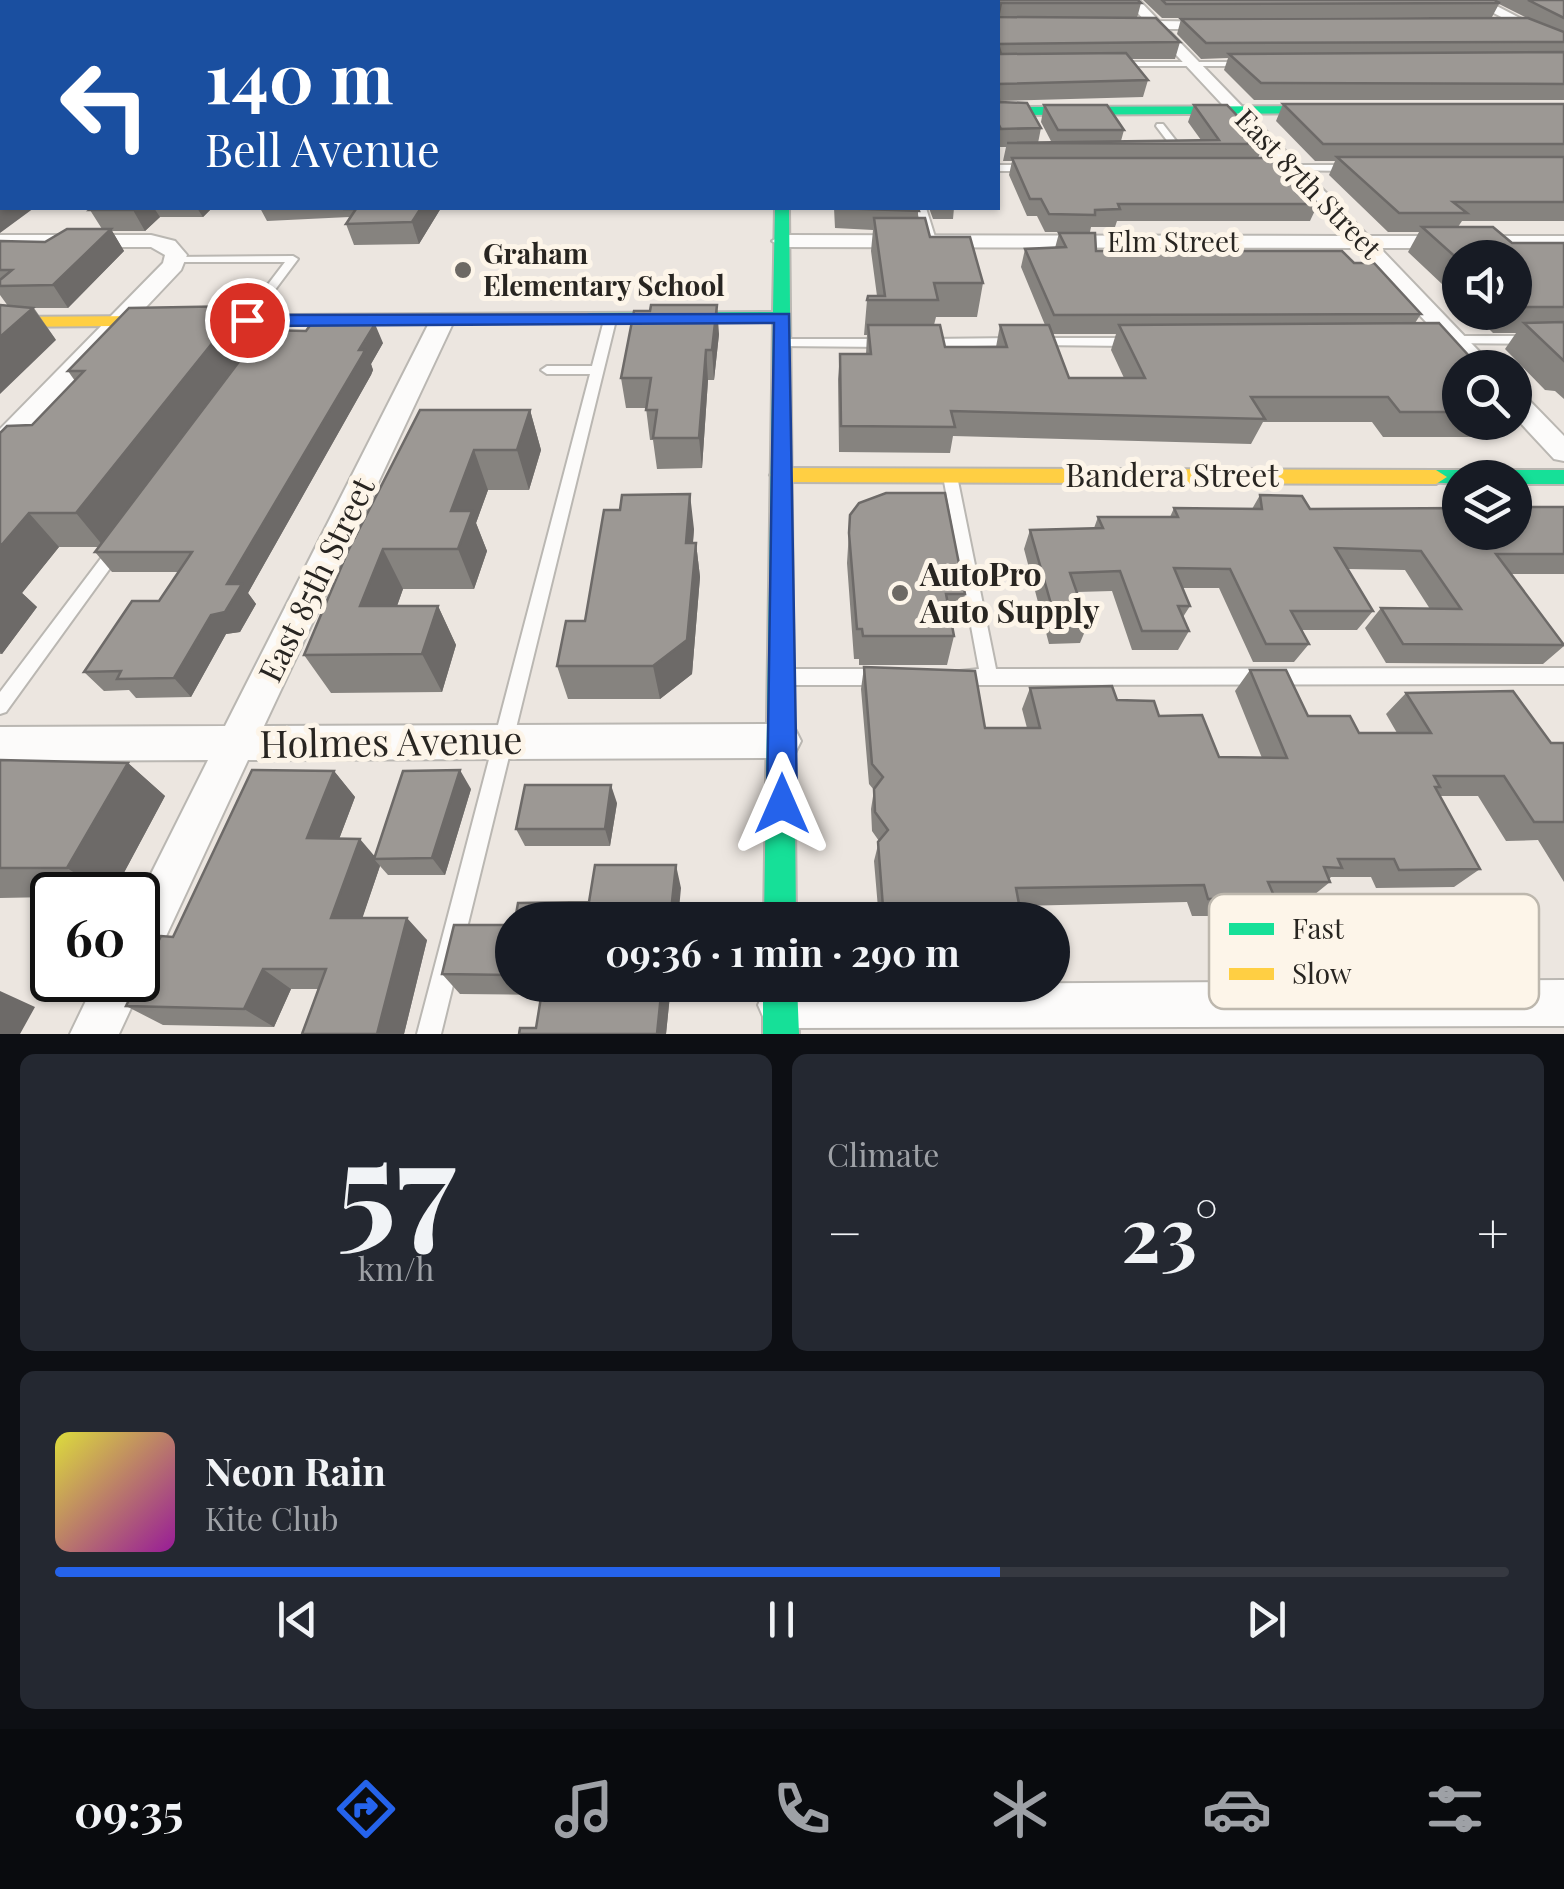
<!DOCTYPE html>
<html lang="en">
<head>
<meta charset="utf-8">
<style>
  :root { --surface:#171b24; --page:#242831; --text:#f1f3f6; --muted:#9ea1a6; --line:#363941; --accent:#2563eb }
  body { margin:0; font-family:"Playfair Display",serif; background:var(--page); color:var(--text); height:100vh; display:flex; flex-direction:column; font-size:38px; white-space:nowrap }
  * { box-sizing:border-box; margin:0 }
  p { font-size:32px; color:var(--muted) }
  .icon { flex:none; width:55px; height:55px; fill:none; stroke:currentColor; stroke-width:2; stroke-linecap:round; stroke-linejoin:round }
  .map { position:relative; height:1034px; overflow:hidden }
  .panel { display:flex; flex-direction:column; gap:20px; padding:20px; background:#0d0f14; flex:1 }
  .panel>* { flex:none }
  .hud { position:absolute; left:0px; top:0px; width:1000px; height:210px; box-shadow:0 2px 8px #0004; background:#1a4fa0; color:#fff; overflow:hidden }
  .controls { position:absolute; left:1442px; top:240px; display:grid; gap:20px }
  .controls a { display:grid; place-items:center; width:90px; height:90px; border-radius:50%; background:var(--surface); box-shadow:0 2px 8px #0004; font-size:50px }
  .speed { position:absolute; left:30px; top:872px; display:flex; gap:20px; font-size:50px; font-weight:700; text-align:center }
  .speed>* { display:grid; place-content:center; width:130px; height:130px; border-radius:50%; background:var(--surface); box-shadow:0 2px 8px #0004; line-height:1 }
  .speed .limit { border:5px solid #111; border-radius:15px; background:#fff; color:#111 }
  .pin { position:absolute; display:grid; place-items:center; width:85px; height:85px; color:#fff; margin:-42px; border:5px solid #fff; border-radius:50%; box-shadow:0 2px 10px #0007 }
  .me { position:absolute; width:110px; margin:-55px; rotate:0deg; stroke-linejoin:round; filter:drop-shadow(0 0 8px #0008) }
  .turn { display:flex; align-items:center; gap:35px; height:210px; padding:0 40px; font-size:45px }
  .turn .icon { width:130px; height:130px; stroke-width:2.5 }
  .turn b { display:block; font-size:70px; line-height:85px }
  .big { font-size:75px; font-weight:700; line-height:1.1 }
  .panel .tile { flex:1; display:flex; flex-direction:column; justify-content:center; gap:15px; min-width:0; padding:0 35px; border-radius:15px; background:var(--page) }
  .panel .dial { align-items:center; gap:0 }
  .dial b { font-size:130px; line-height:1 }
  .song { display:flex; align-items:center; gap:30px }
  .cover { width:120px; height:120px; border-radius:15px; background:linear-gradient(135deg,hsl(60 70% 55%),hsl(300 70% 35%)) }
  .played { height:10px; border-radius:5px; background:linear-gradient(90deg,var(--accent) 65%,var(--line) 65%) }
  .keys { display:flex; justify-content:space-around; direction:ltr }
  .heat { display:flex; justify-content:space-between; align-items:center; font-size:55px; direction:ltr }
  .panel .tiles { flex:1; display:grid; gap:20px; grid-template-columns:1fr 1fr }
  .tile:last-child { grid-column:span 2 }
  .trip { position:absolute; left:495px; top:902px; width:575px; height:100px; border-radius:50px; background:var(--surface); box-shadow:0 2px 8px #0004; font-weight:700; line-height:100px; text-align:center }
  .menu { display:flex; height:160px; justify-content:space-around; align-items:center; background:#090b0e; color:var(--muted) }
  .menu .icon { width:70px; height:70px }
  .menu .on { color:var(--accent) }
  .menu b { font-size:45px; color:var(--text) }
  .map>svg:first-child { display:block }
</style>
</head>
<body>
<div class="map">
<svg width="1564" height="1034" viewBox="0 0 1564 1034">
  <rect width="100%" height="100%" fill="#ece6e0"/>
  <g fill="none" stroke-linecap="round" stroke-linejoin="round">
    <g stroke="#bab7b2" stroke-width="4">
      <path id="lane" d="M1118 62H1245L1249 64 1245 66H1115Z
        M1157 124H1163L1184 151V155H1178L1156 126Z
        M998 165H1030L1035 168 1030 171H998Z
        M1283 165H1350L1355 168 1350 171 1280 170V166Z
        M916 208H926L935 237 934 239 925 237Z
        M174 257 293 256 298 259 251 322 247 323 241 320 285 262H170V258Z
        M610 317 616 320 441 1034H417L590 374H547L541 370 547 366H592L604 320Z
        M1448 336H1564V344L1444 343V337Z
        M1015 338 1021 342 1019 345 928 347 922 343 928 339Z
        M1038 338H1130L1136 342 1130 346 1034 345 1032 342Z
        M783 339H885L891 343 885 347 779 346V340Z
        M950 471 957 476 996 669 1564 668V684L956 685 950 682 947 677 950 672 979 669 943 476Z
        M116 543 121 545 124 549 121 553 6 712 0 714V692L111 545Z
        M791 669H883L889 672 892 677 889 682 883 685H791L785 682 782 677 785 672Z"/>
    </g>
    <g stroke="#bab7b2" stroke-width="4">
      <path id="street" d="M1126 0H1139L1159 21 1224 22 1219 29H1167L1368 236H1564V248H1380L1495 368H1469L1357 248 782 247 772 241 782 235 1345 236 1152 29 1120 28V22L1145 21Z
        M1469 0H1485L1564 41V50Z
        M0 235H151L175 241 187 255 181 270 10 451 0 454V429L163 263 165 255 151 247H0Z
        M442 314 454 321 264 726 782 724 795 729 801 741 795 753 782 758 248 760 154 962 139 968 144 980 119 1034H70L96 980H138V900L208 760 0 761V727L225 726 430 321Z
        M1515 393 1524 395 1564 436V461L1554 459 1515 417Z
        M1564 980V1026L781 1028 765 1021 758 1005 765 989 773 985Z"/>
    </g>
    <g stroke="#bab7b2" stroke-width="4">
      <path id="fast" d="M777 0H787V2H778Z
        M1337 106 1343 110 1341 113 998 115V107Z
        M775 208H789L796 920H764L773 322 587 323 578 318 587 313 773 312Z
        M1436 470H1564V484H1515V478H1460V484L1428 482 1425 477 1428 472Z
        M763 985H797L799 1034H763Z"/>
    </g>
    <g stroke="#bab7b2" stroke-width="4">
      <path id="slow" d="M587 313 596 318 593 322 0 327V317Z
        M781 468 1436 470 1447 477 1436 484 781 482 770 475Z"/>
    </g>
    <use href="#lane" fill="#fcfbfa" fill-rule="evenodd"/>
    <use href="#street" fill="#fcfbfa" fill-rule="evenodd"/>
    <use href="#fast" fill="#16e098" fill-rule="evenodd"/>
    <use href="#slow" fill="#ffcf43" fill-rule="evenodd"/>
  </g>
  <path fill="#86837f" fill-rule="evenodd" d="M810 0H1138L1141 3 1137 18 1180 42 1175 59H1131L1148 80 1143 97 999 101 1041 128 1038 143H1052L1041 122 1044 105 1124 130 1121 141 1201 140 1188 122 1194 105 1264 144 1258 158 1318 204 1310 221H1117L1115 227H1091L1090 232H1045L1037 216H1027L1009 175 1012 161H1003L1006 147H998V2H810Z
    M1143 0H1564V100H1254L1224 70 1228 58 1201 59 1177 34 1181 19 1527 18 1499 4 1492 17 1162 18Z
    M1283 104H1564V221H1462L1458 227 1512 243H1564V399L1555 391 1545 390 1505 349 1516 333H1493L1472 312H1515V258H1460V301L1408 252 1419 232H1388L1329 175 1335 161H1315L1276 121Z
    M93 208H212L203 217H160L145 231H112L124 251 68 308H34L56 340 8 306 0 295V241L45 242 102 229 90 210Z
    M260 208H441L419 244 354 245 346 224 349 217 267 221Z
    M834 208H918V218L930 237 983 283 977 317H936L934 325 945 347H996L1000 325H1045L1021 267 1025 249 1055 248 1059 233 1096 251 1354 263 1421 314 1415 323 1460 368V422H1503L1490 437H1383L1372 422H1263L1251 444 953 436 950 453 839 452 838 379 840 354H866L867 335H864L867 300 877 296 871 251 873 230 835 228ZM1053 334H1116L1111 350 1124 378H1069Z
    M929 208H954L953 219H933Z
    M242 306 258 337 383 343 371 364 373 370 371 375 248 593 256 604 240 632 226 634 191 697 136 698 129 690 104 691 84 672 159 601 179 572H112L95 552 99 547H59L22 593 37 607 2 654H0V433L32 425 75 381 68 371Z
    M719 334 714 380H708L702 468 657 469 653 440H650L646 408H626L621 378Z
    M420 410H530L541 450 529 490H488L476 523 487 551 474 589H403L397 606H438L456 645 442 692 331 693 304 655Z
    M1260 495 1310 509 1564 507V574H1511L1564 646 1543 664 1386 663 1365 628 1381 608 1430 609 1405 570 1347 569 1373 611 1357 630H1302L1309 644 1294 662H1253L1219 588H1182L1190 606 1183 617 1189 631 1178 650H1132L1112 591 1077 592 1088 624 1080 643 1049 644 1024 549 1030 530 1094 528 1098 517H1170L1174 508 1252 509Z
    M850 515 965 594 957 624H951L954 636 947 665H859V659H854L847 563Z
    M694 529 693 543H696L700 577 692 674 660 699H568L557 666 585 621Z
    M864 667 985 728H1027L1022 709 1030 688 1117 700 1159 716 1219 757 1262 758 1235 691 1250 670 1308 716 1359 733H1397L1386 714 1406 693 1551 743H1564V882L1538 840 1506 841 1478 796H1439L1480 869 1454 887 1376 888 1371 877H1331L1329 879 1330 882 1309 899H1274L1256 916H1192L1187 902 1019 906 1022 920H879L874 861 879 841 872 831 871 809 874 790 869 784 861 689Z
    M0 760 128 763 165 796 112 895H52V897L0 898Z
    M334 771 355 797 339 839 375 856 471 789 445 875H388L380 866 362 918 427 940 404 1034H302L318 989H291L274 1027 163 1025 126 1006 173 937Z
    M617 803 610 846H525L516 829Z
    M512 925V985H671L666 1034 536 1028 541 995 460 994 442 974Z"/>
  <path fill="#6d6a68" d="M2 199V208H34L0 233V201Z
    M135 208H154L160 217 145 231 133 210Z
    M197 208H212L203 217Z
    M421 208H441L419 244 412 222Z
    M111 229 124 251 68 308 53 285Z
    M717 305 719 334 714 380 712 350Z
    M242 306 259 338 104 547 76 513Z
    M33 308 56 340 0 394V337Z
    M375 324 383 343 371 364 373 370 371 375 248 593 256 604 240 632 226 634 191 697 174 678Z
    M706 350 708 380 702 468 699 438Z
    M530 410 541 450 529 490 517 450Z
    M474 450 488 490 476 523 487 551 474 589 458 549 451 511Z
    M690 494 694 529 690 577 686 543Z
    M29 513 59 547 22 593 37 607 2 654 0 652V547Z
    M696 543 700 577 692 674 660 699 653 666Z
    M383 549 403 589 383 645 360 606Z
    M438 606 456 645 442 692 422 654Z
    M128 763 165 796 112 895H109L67 868Z
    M460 770 471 789 445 875 432 858Z
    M334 771 355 797 330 863 307 838Z
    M611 785 617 803 610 846 605 829Z
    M360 839 377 859H374L380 866 355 940 331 918Z
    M676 865 681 888 678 920H670Z
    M407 918 427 940 404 1034H377Z
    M263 969 291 989 274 1027 244 1009Z
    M662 985H671L666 1034H657Z
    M0 991 35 1007 20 1034H0Z"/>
  <path fill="#9c9894" stroke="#6d6a68" stroke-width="2.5" d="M0 0H741V2H2V199L0 201Z
    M811 0H1138L1141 3H1001L998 17 1156 18 1180 42 998 44 1001 54 1126 53 1148 80 998 84 999 102 1027 103 1041 128 1001 129 998 123V2H811Z
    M1162 0H1494L1500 3 1166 4Z
    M1528 0H1564V18Z
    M1528 18 1564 32V42L1206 43 1181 19Z
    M1564 52V84L1261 83 1229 54Z
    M1283 104H1564V144H1323Z
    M1044 105H1107L1124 130H1058Z
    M1194 105H1227L1264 144 1007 143 1219 140Z
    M1337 157H1564V202H1453L1467 213H1399Z
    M1012 158H1276L1318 204H1118L1120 209 1095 210V215L1049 214 1041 199H1030Z
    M93 208H135L133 210H90Z
    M347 208H421L412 222 346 224 356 209H346Z
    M836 208H918L919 211Z
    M874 218H925L930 237H970L983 283H934L938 300H867L868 296H885Z
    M1422 227H1493L1512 243H1564V307H1515V258H1460V261Z
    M67 229H111L53 285 0 286V280L12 270H0V241L45 242Z
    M1059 233H1095L1096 251H1342L1354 263H1374L1421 314 1054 315 1025 249 1066 247Z
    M0 305 33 308 0 337Z
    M651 305H717L712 350H706L699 438H653L657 410H646L651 378H621L634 311H650Z
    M242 306 76 513H29L0 547V433L7 426 32 425 84 371H68L129 308Z
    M1564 322V361L1524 323Z
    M1439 323 1480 368H1460V412H1400L1388 397H1251L1265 419 951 411 955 427 841 426 840 354H871L868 325H940L945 347H1007L1000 325H1049L1069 378H1145L1119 325Z
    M311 324H375L359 350H365L362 356 227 584H242L225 612 211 615 174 678 117 679 121 671 84 672 132 601H159L192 552H95L263 330 306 331Z
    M420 410H530L517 450H474L451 511H472L458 549H383L360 606H438L422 654 304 655 348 551Z
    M886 493H945L965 594H946L954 636H863L862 629H857L849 533 850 515 859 503Z
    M690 494 686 543H696L687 640 653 666H557L566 621H585L604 510H620L622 495Z
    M1260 495 1302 496 1310 509 1460 508V532H1515V507H1564V554H1496L1564 645 1403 644 1381 608 1461 609 1421 551 1335 548 1373 611H1291L1309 644H1266L1230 569 1174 568 1190 606H1178L1189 631H1142L1120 571 1070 573 1088 624 1057 625 1030 530 1103 528 1098 517H1178L1174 508 1262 509Z
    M864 667 975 671 985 728H1040L1030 688 1112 686 1117 700 1154 701 1159 716 1202 715 1219 757 1287 758 1250 670H1286L1308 716H1350L1359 733H1431L1406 693 1513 691 1551 743H1564V822H1534L1504 776H1434L1440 787H1435L1480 869 1399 870 1394 859H1338L1342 868 1324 867 1330 882H1268L1275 898 1208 899 1204 885 1016 888 1022 920H884L878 842 888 830 875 812 874 789 883 777 872 764Z
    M0 760 128 763 67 868H0Z
    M252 770 334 771 307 838 360 839 331 918H407L377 1034H302L326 969H263L244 1009 126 1006 161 936 173 937Z
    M460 770 432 858 374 859 403 771Z
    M525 785H611L605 829H516Z
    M595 865H676L670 920H515L518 903 589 902Z
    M454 925H512V975L442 974Z
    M543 985H662L657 1034H519L520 1028H536Z"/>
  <path fill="#2563eb" stroke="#184099" stroke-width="2.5" d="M789 314 797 804 793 814 782 818 772 814 767 804 774 323 247 326 238 320 247 315Z"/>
  <g fill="#6d6964" stroke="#fdf5e9" stroke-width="4">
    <circle cx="463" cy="270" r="10"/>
    <circle cx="900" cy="593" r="10"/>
  </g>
  <g text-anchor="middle" stroke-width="10" stroke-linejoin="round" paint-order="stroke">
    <g font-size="28" fill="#282521" stroke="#fdf5e9">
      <text transform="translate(1308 184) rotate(46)" y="10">East 87th Street</text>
      <text x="1173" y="252">Elm Street</text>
    </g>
    <g font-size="28" font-weight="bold" fill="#282521" stroke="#fdf5e9" text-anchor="start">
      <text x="483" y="264">Graham<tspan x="483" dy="32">Elementary School</tspan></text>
    </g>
    <g font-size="32" fill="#282521" stroke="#fdf5e9">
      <text x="1172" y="487">Bandera Street</text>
      <text transform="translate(317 580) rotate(-64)" y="11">East 85th Street</text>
    </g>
    <g font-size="32" font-weight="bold" fill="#282521" stroke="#fdf5e9" text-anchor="start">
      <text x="920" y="586">AutoPro<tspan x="920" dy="37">Auto Supply</tspan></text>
    </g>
    <g font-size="38" fill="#282521" stroke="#fdf5e9">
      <text transform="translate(391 743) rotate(-1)" y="13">Holmes Avenue</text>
    </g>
  </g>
  <rect x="1209" y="894" width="330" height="115" rx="15" fill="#fdf5e9" stroke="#bdb7ad" stroke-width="2.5"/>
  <rect x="1229" y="923" width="45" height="12" fill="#16e098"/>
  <rect x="1229" y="968" width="45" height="12" fill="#ffcf43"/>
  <g font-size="28" fill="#282521">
    <text x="1292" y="939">Fast</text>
    <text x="1292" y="984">Slow</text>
  </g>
</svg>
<div class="controls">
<a><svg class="icon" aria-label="sound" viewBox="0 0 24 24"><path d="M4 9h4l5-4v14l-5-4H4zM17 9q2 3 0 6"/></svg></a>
<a><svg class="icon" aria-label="search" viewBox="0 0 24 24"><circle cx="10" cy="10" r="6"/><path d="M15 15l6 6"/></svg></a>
<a><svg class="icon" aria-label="layers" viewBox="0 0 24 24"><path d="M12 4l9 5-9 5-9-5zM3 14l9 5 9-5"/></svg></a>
</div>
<div class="speed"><div class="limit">60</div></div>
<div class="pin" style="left:247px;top:320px;background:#d93025"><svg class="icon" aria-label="arrive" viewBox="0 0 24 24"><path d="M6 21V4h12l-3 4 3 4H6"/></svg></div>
<svg class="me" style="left:782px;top:804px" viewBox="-20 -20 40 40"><path d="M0-17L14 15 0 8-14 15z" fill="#2563eb" stroke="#fff" stroke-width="4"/></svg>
<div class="trip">09:36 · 1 min · 290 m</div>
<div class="hud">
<div class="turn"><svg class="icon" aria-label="left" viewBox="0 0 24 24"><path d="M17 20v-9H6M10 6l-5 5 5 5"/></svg><div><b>140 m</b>Bell Avenue</div></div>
</div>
</div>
<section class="panel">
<div class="tiles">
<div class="tile dial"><b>57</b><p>km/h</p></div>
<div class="tile"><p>Climate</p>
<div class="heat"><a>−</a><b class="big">23°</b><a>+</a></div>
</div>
<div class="tile">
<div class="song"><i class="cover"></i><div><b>Neon Rain</b><p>Kite Club</p></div></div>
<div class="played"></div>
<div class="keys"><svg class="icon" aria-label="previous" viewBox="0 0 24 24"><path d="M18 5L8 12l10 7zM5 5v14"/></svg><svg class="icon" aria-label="pause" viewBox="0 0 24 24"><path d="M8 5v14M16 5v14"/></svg><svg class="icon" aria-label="next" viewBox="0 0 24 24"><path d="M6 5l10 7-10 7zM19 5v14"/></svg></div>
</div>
</div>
</section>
<nav class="menu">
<b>09:35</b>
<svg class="icon on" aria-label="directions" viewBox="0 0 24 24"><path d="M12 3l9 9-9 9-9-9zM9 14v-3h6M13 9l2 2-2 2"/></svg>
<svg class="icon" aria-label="music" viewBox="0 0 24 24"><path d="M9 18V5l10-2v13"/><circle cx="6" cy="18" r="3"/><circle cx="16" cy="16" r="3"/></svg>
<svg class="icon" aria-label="phone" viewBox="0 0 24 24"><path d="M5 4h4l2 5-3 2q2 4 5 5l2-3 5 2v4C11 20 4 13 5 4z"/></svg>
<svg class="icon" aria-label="climate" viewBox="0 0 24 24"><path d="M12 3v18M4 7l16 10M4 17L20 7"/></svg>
<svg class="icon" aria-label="car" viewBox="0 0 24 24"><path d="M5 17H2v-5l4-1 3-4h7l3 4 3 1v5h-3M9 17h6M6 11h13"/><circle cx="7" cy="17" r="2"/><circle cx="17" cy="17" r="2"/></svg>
<svg class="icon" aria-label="filters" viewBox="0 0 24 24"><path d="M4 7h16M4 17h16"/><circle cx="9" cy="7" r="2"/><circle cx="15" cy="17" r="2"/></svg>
</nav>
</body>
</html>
